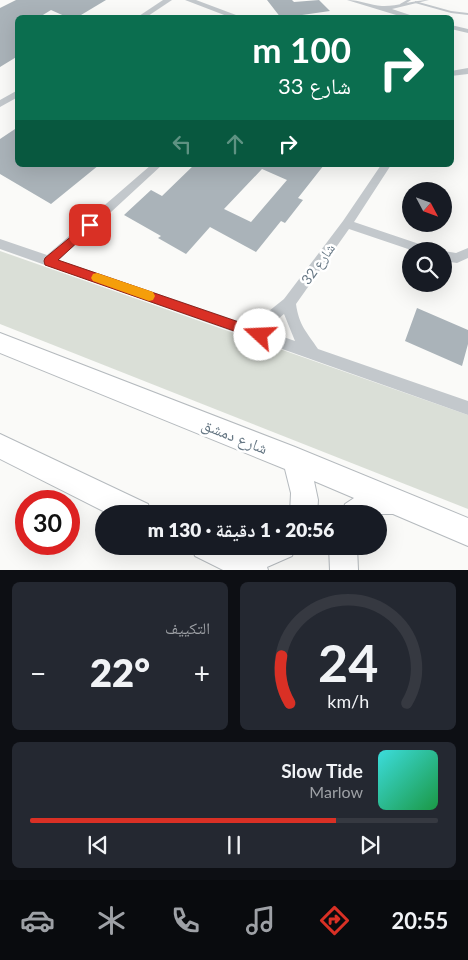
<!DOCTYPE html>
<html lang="ar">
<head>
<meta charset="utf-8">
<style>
  :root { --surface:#171b24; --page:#242831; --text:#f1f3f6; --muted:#9ea1a6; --line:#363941; --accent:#d93025 }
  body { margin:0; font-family:Lato,"Noto Naskh Arabic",sans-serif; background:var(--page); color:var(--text); direction:rtl; height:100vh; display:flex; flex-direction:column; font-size:19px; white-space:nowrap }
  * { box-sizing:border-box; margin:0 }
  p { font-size:16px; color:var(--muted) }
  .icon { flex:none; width:28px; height:28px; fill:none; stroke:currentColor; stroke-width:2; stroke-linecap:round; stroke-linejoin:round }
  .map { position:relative; height:570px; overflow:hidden; direction:ltr }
  .side { display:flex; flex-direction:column; gap:12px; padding:12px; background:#0d0f14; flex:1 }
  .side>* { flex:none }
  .banner { position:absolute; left:15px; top:15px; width:439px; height:152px; border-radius:8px; box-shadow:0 5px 20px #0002; direction:rtl; background:#0b6e4f; color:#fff; overflow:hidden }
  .needle { width:32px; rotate:131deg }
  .buttons { position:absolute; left:402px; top:182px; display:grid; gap:10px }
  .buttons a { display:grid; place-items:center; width:50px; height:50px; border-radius:50%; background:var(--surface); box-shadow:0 5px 20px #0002; font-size:25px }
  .speed { position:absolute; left:15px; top:490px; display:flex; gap:10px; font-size:25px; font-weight:700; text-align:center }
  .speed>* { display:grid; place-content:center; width:65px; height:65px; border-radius:50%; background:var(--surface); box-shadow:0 5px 20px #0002; line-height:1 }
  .speed .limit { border:8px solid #d22; background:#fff; color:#111 }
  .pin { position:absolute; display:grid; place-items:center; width:42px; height:42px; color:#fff; margin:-21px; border-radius:10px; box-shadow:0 2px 8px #0006 }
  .me { position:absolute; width:55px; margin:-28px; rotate:290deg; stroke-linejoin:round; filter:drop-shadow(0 0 4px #0008) }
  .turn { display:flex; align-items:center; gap:18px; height:105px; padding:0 20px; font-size:22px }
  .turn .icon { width:65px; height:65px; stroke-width:2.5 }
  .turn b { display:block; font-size:35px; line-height:42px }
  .lanes { display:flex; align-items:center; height:48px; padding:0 20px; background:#0003; justify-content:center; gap:25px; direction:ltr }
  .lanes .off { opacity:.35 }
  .big { font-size:38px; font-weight:800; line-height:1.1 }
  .side .widget { flex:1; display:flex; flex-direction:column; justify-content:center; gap:8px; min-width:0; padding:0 18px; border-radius:8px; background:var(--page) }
  .side .dial { align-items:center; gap:0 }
  .dial svg { height:130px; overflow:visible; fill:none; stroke:var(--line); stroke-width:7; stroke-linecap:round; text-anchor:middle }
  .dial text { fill:var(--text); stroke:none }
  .song { display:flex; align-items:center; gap:15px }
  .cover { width:60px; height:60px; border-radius:8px; background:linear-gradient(135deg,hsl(180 70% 55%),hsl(140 70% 35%)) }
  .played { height:5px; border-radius:2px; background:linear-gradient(90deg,var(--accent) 75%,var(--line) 75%) }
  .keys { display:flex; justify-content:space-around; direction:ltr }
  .heat { display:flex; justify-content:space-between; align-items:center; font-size:28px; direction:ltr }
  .side .tiles { flex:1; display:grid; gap:12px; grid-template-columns:1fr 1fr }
  .widget:last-child { grid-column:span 2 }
  .trip { position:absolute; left:95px; top:505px; width:292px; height:50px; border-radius:25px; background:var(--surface); box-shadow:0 5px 20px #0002; font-weight:800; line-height:50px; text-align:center; direction:rtl }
  .dock { display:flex; height:80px; justify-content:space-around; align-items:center; background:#090b0e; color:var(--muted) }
  .dock .icon { width:35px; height:35px }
  .dock .on { color:var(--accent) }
  .dock b { font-size:22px; color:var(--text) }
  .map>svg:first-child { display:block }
</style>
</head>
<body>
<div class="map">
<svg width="468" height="570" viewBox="0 0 468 570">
  <rect width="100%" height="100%" fill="#fafaf8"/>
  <path fill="#dadfd7" d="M0 251 468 415V509L0 324Z"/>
  <path fill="#aab3b9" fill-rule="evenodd" d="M16 0H106L76 18H69L51 10 38 18H18V56L0 67V8Z
    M267 0H292L294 2 319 0 330 11 281 18Z
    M18 127V165H99L51 204 0 174V139Z
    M194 165H324L298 198 303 200 285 223 281 221 256 252 210 227 186 254 158 238 161 236 124 215 151 190 162 196ZM262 169 287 180 251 222 224 209Z
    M417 308 468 330V344L462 366 405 341Z"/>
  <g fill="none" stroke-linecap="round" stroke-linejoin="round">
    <g stroke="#b5babe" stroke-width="2">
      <path id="primary" d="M0 333 295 447 468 518V546L393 514H342L345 504 354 498 314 481 318 500 317 514H290L291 493 285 469 0 353Z
        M0 434 148 504 151 514H109L0 459Z
        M191 546H236L242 549 249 546H296L292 556 267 567 268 570H223L195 556Z
        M329 546H357L358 570H330Z"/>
    </g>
    <path fill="#c3c8cc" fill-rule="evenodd" d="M407 0H411L402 6H400V4Z
      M415 1 451 11 468 13V15L451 13 415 3Z"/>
    <path fill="#c3c8cc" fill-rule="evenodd" d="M163 0H172L145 18H136Z
      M185 0H196L244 18H232Z
      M347 0C360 0 370 5 382 6 394 7 414 0 429 0L392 9 419 18H406Z
      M451 25 468 29V33L451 29Z
      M468 68V74L451 76V71Z
      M18 90V97L0 107V100Z
      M151 165H162L59 260 241 322 264 315 284 299 343 221 381 165H391L354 222 431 248 433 251H414L349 229 296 304C299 326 307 332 318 349L468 401V415L0 249V239L47 255ZM284 314 295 341 258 328 273 323Z
      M468 248V258L457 263 444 261V251L456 253Z"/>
    <use href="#primary" fill="#fff" fill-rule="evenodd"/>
  </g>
  <path fill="#d93025" stroke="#8d1f18" d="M90 221 93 222 95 225 93 228 58 260 265 331 266 335 265 339 260 340 45 265 44 261 45 258Z"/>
  <path fill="#f59e0b" d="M97 273 153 292 155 296 153 300 149 301 93 281 91 278 93 274Z"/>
  <g text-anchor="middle" stroke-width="5" stroke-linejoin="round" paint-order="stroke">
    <g font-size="14" fill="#657683" stroke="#fff">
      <text transform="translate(318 264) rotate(-54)" y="5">شارع 32</text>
    </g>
    <g font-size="16" fill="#657683" stroke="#fff">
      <text transform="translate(235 436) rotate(22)" y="6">شارع دمشق</text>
    </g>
  </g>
</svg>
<div class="buttons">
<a><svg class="needle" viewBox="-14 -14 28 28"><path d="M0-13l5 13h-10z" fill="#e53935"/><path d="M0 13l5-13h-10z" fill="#9ea1a6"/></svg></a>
<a><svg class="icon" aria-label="search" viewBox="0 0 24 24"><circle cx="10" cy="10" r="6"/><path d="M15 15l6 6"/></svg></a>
</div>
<div class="speed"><div class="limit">30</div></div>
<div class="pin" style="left:90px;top:225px;background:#d93025"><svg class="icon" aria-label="arrive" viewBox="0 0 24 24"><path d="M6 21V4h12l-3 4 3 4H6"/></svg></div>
<svg class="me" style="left:260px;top:335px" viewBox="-20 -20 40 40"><circle r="19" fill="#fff"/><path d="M0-13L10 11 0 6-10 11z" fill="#d93025"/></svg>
<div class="trip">20:56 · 1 دقيقة · 130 m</div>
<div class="banner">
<div class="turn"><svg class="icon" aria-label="right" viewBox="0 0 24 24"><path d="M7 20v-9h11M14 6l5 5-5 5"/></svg><div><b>100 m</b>شارع 33</div></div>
<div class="lanes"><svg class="icon off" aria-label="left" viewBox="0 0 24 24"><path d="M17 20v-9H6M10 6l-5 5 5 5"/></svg><svg class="icon off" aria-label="ahead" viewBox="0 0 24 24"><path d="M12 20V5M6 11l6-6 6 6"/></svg><svg class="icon" aria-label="right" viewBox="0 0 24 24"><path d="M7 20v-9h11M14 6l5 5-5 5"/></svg></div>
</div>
</div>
<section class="side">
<div class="tiles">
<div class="widget dial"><svg viewBox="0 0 100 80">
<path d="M14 69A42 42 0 1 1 86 69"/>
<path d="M14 69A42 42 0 0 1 9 40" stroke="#d93025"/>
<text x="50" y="56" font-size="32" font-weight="700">24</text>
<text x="50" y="72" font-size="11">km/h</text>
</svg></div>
<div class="widget"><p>التكييف</p>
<div class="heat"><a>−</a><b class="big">22°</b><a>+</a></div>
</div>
<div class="widget">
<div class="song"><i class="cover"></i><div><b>Slow Tide</b><p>Marlow</p></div></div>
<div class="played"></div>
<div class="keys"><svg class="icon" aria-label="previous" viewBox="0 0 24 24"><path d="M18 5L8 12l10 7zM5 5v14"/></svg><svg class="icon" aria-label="pause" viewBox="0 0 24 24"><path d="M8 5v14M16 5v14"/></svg><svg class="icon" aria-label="next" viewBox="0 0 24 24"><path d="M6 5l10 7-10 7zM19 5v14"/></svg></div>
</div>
</div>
</section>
<nav class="dock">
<b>20:55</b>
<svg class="icon on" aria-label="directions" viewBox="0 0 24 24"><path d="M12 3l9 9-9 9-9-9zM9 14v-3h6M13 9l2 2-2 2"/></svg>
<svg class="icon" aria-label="music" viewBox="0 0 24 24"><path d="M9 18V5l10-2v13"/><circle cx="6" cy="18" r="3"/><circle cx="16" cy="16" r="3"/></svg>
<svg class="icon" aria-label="phone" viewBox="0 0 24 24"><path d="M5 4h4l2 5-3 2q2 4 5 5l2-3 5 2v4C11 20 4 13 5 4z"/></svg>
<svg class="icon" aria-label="climate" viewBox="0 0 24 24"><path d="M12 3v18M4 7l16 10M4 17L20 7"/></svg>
<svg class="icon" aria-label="car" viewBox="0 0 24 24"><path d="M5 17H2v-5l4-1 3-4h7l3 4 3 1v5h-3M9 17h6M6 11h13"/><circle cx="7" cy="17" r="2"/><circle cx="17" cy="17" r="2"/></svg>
</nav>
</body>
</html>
